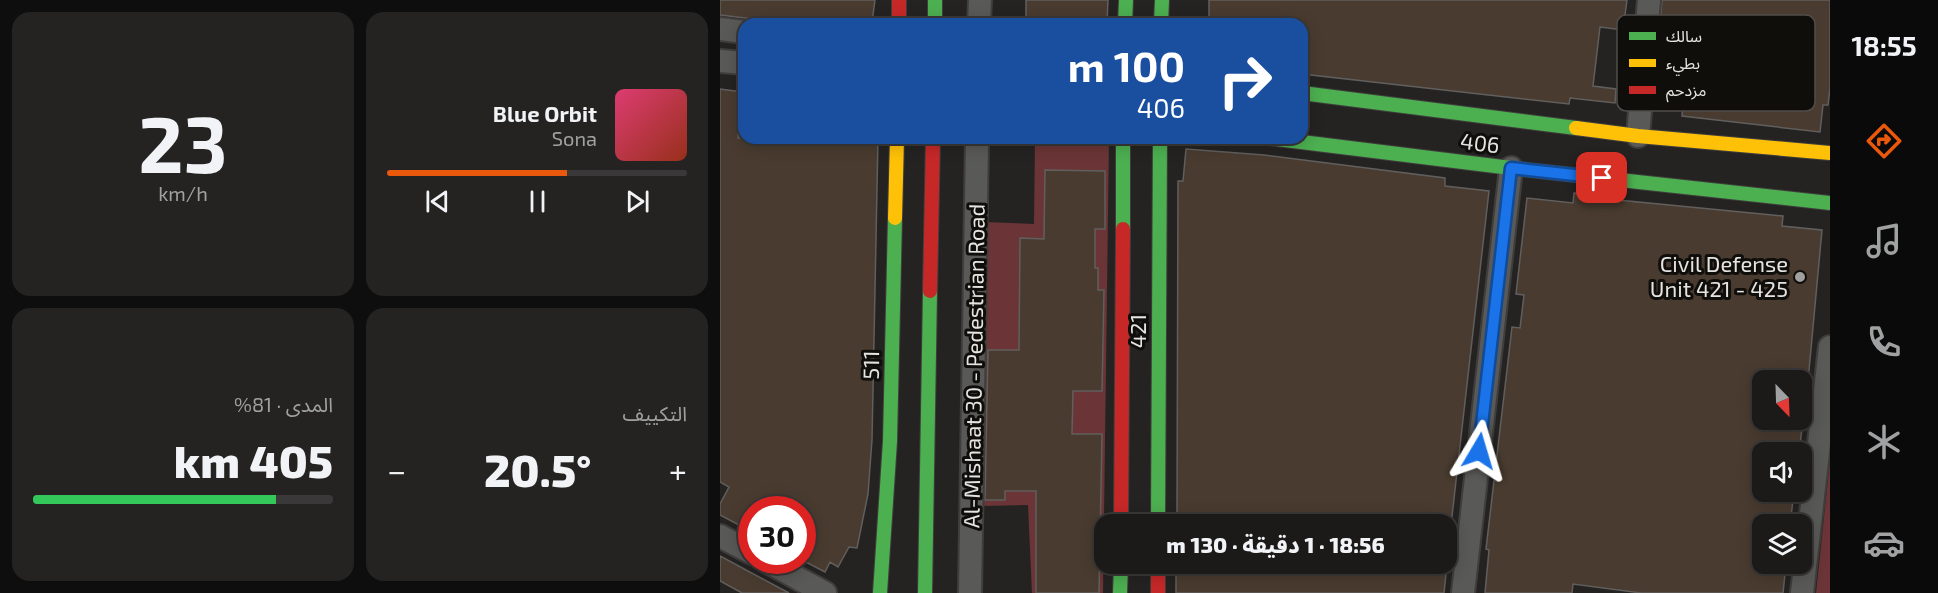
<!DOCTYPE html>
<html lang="ar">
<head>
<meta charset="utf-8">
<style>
  :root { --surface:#1c1a19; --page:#252322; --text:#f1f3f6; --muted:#a0a1a2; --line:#3a3838; --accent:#ea580c }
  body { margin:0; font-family:"Exo 2","Noto Sans Arabic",sans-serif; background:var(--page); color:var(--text); direction:rtl; height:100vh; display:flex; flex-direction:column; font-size:22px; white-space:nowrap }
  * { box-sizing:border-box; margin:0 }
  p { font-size:20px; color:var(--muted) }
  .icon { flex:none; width:33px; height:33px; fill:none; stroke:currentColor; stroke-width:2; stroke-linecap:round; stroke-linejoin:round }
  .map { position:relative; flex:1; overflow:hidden; direction:ltr }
  .panel { display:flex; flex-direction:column; gap:12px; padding:12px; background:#0f0e0e; width:720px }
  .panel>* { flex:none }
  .banner { position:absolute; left:18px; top:18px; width:570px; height:126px; border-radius:18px; box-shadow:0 3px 15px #0003,0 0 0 2px var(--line); direction:rtl; background:#1a4fa0; color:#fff; overflow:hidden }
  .needle { width:39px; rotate:157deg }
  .buttons { position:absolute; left:1032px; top:370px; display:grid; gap:12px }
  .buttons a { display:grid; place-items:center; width:60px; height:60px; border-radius:12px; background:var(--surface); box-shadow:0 3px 15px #0003,0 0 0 2px var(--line); font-size:30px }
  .speed { position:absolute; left:18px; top:496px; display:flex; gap:12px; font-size:30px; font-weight:700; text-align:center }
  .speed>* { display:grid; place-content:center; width:78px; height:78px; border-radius:50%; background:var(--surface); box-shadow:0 3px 15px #0003,0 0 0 2px var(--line); line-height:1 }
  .speed .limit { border:9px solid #d22; background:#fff; color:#111 }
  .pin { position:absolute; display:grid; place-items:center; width:51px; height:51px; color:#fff; margin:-26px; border-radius:12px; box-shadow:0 3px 9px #0006 }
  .me { position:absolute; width:66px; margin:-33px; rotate:7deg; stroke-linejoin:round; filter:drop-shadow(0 0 4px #0008) }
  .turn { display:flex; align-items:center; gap:21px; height:126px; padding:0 24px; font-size:27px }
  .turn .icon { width:78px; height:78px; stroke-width:2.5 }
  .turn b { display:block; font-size:42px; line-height:51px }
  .big { font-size:45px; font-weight:800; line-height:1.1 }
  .panel .card { flex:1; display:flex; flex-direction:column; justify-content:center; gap:9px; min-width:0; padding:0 21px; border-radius:18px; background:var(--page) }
  .panel .dial { align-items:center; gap:0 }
  .dial b { font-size:78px; line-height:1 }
  .song { display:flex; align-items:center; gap:18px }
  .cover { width:72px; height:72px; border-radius:9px; background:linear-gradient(135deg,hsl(340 70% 55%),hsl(10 70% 35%)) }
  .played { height:6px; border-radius:3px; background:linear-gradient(90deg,var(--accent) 60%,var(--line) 60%) }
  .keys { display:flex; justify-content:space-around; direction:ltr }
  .heat { display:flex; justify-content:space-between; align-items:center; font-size:33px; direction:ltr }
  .charge { height:9px; border-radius:4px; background:linear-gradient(90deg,#34c759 81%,var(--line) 0) }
  .panel .tiles { flex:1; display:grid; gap:12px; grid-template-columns:repeat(2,1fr) }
  .trip { position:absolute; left:374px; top:514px; width:363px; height:60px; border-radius:18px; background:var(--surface); box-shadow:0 3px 15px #0003,0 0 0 2px var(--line); font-weight:800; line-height:60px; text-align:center; direction:rtl }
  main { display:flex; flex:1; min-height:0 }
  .tabs { display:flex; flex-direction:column; width:108px; justify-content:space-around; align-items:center; background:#0b0a0a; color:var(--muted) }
  .tabs .icon { width:42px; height:42px }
  .tabs .active { color:var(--accent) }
  .tabs b { font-size:27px; color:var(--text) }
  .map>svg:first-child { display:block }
</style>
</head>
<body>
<main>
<nav class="tabs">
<b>18:55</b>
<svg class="icon active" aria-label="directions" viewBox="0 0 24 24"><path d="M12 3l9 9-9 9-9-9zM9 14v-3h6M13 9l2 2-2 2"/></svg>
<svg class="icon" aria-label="music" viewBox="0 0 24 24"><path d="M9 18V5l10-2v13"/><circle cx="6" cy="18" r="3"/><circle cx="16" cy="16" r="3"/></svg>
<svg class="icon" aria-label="phone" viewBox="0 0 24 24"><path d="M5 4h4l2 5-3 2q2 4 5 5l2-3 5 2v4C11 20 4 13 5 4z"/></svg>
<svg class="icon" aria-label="climate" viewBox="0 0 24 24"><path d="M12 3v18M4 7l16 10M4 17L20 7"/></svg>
<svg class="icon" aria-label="car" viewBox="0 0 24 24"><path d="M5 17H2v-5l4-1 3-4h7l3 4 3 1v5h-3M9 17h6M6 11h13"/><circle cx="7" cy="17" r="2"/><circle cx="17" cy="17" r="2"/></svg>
</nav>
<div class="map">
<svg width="1110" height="593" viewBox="0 0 1110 593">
  <rect width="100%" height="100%" fill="#252321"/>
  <path fill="#6b3537" d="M315 138H389L383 593H312L308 505 261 506 264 222 314 224Z
    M1110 460V593H1096Z"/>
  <path fill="#493b2f" stroke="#615f5e" stroke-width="1.5" d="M0 0H155L152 22 141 20 140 24H77L0 15Z
    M306 0H388L387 24H306Z
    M489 0H907L903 30 880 27 873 86 896 89 895 103 850 98 849 104 582 74V24H489Z
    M942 0H1110V88L1108 105H1103L1100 132 962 116 963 105 934 102Z
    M0 89 22 92 18 138H158L152 440 148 494 137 548 129 547 118 567 110 562 105 572 82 560V553L94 533 82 527V510H32V532L0 515V504L9 487 0 482Z
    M466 149 544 155 725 178V186L769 191 731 525H561L457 513 458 181H463Z
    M325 170 385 171V229H375V268H378V290H384L382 391H353L352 434H382L379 593H316V491H285V500H265L268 350H299L300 238 324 239Z
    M854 193 898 198V200L1063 216 1062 226 1102 230 1088 381H1042V420H1083L1079 453H1042V492H1074L1070 525H1042V564H1066L1063 593H921L853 584 852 593H765L769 550 766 549 792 327 800 328 804 295 796 294 807 198 853 203Z
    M0 556 26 570 69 593H22L0 581Z
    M456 564H727L724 593H456Z"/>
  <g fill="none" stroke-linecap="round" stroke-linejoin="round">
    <g stroke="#3f3e3d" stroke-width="26">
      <path id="street" d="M259 24 260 0
        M0 29 24 32
        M0 61 24 63
        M918 136 929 0
        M0 536 32 553
        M46 561 105 593
        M250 593 257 138
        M743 593 791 168
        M1082 593 1110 347"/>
    </g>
    <g stroke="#3f3e3d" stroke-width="16">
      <path id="fast" d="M215 0V24
        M405 24 406 0
        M441 24 442 0
        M582 93 856 128
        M549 138 791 168 1110 203
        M403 229V138
        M438 525 440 138
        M160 593 170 441 175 218
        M205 593 210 291
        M400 593 401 564"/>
    </g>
    <g stroke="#3f3e3d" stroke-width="16">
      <path id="slow" d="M856 128 918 136 1110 153
        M175 218 177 138"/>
    </g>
    <g stroke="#3f3e3d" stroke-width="16">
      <path id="jam" d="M179 0V24
        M210 291 213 138
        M401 525 403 229
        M438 564V593"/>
    </g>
    <use href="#street" stroke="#595957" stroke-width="22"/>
    <use href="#fast" stroke="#4caf50" stroke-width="14"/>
    <use href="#slow" stroke="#ffc107" stroke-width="14"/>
    <use href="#jam" stroke="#c62828" stroke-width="14"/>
  </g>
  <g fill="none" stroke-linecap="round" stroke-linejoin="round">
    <g stroke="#114b97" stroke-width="15">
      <path id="route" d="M759 451 791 168 882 178"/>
    </g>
    <use href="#route" stroke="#1a73e8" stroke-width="10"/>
  </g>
  <circle fill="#a2a09e" stroke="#0f0e0b" stroke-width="2" cx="1080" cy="277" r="6"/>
  <g text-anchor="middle" stroke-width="6" stroke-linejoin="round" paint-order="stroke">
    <g font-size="22" fill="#e6e4e1" stroke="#0f0e0b">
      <text transform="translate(760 143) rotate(7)" y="8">406</text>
      <text transform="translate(418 331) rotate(-90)" y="8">421</text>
      <text transform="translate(151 365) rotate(-89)" y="8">511</text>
      <text transform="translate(254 366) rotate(-89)" y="8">Al-Mishaat 30 - Pedestrian Road</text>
    </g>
    <g font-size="22" fill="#e6e4e1" stroke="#0f0e0b" text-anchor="end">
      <text x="1068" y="272">Civil Defense<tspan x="1068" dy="25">Unit 421 - 425</tspan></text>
    </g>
  </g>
  <rect x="897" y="15" width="198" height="96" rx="9" fill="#0f0e0b" stroke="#504e4b" stroke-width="1.5"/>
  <rect x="909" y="32" width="27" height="8" fill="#4caf50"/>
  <rect x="909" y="59" width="27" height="8" fill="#ffc107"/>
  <rect x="909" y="86" width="27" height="8" fill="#c62828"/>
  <g font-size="16" fill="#e6e4e1">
    <text x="946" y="42">سالك</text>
    <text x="946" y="69">بطيء</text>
    <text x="946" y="96">مزدحم</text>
  </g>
</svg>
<div class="buttons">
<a><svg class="needle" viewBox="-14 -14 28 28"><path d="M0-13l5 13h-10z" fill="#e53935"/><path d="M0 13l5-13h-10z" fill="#a0a1a2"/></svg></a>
<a><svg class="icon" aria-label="sound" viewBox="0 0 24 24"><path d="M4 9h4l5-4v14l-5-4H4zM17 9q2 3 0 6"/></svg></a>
<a><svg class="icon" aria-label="layers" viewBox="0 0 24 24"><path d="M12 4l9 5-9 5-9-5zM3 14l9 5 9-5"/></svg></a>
</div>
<div class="speed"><div class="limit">30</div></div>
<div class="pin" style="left:882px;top:178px;background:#d93025"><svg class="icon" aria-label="arrive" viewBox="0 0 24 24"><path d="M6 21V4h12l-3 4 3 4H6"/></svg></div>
<svg class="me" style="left:759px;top:451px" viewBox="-20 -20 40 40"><path d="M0-17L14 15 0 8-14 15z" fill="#1a73e8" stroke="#fff" stroke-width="4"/></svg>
<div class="trip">18:56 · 1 دقيقة · 130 m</div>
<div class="banner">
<div class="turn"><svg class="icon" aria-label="right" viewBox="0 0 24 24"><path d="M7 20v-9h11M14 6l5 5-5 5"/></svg><div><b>100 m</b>406</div></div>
</div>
</div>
<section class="panel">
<div class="tiles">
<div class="card">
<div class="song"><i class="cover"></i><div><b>Blue Orbit</b><p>Sona</p></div></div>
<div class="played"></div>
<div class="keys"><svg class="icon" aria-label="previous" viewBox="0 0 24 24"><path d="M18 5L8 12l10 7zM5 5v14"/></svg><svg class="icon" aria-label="pause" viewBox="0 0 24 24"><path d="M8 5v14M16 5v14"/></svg><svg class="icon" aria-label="next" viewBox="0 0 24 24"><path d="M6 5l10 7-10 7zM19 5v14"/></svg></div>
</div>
<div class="card dial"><b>23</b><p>km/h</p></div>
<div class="card"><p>التكييف</p>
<div class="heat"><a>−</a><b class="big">20.5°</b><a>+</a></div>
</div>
<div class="card"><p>المدى · 81%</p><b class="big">405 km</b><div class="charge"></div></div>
</div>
</section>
</main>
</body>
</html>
